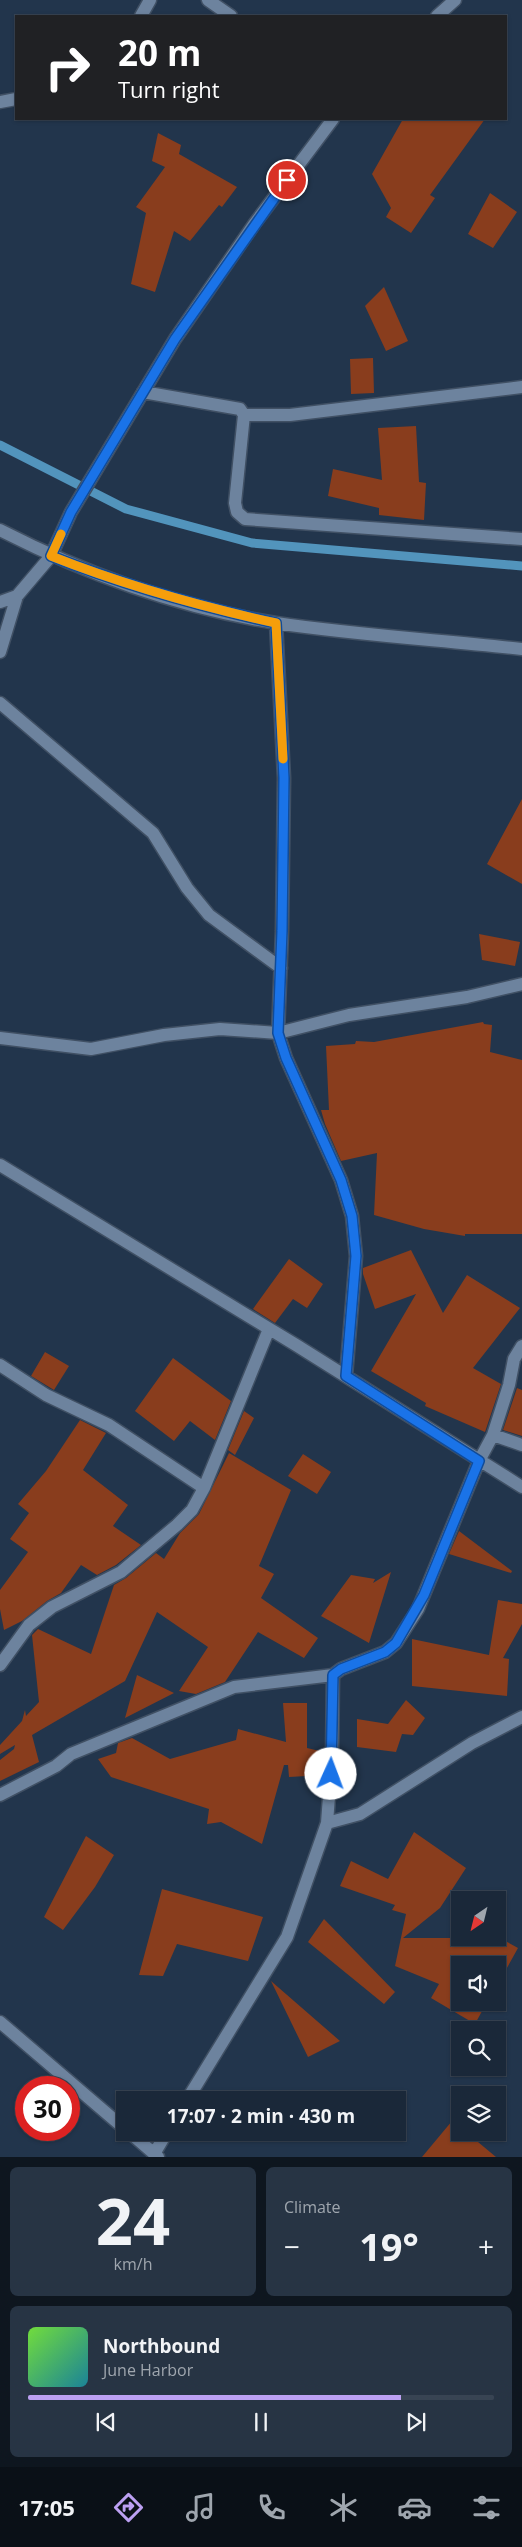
<!DOCTYPE html>
<html lang="en">
<head>
<meta charset="utf-8">
<style>
  :root { --surface:#1a2839; --page:#273444; --text:#f1f3f6; --muted:#9fa6ae; --line:#384453; --accent:#bca0f2 }
  body { margin:0; font-family:"Open Sans",sans-serif; background:var(--page); color:var(--text); height:100vh; display:flex; flex-direction:column; font-size:19px; white-space:nowrap }
  * { box-sizing:border-box; margin:0 }
  p { font-size:16px; color:var(--muted) }
  .icon { flex:none; width:28px; height:28px; fill:none; stroke:currentColor; stroke-width:2; stroke-linecap:round; stroke-linejoin:round }
  .map { position:relative; height:2157px; overflow:hidden }
  .sheet { display:flex; flex-direction:column; gap:10px; padding:10px; background:#0e161f; flex:1 }
  .sheet>* { flex:none }
  .guide { position:absolute; left:15px; top:15px; width:492px; height:105px; border-radius:0px; box-shadow:0 1px 4px #0004,0 0 0 1px var(--line); background:#202124; color:#fff; overflow:hidden }
  .needle { width:32px; rotate:215deg }
  .tools { position:absolute; left:451px; top:1891px; display:grid; gap:10px }
  .tools a { display:grid; place-items:center; width:55px; height:55px; border-radius:0px; background:var(--surface); box-shadow:0 1px 4px #0004,0 0 0 1px var(--line); font-size:25px }
  .speed { position:absolute; left:15px; top:2076px; display:flex; gap:10px; font-size:25px; font-weight:700; text-align:center }
  .speed>* { display:grid; place-content:center; width:65px; height:65px; border-radius:50%; background:var(--surface); box-shadow:0 1px 4px #0004,0 0 0 1px var(--line); line-height:1 }
  .speed .limit { border:8px solid #d22; background:#fff; color:#111 }
  .pin { position:absolute; display:grid; place-items:center; width:42px; height:42px; color:#fff; margin:-21px; border:2px solid #fff; border-radius:50%; box-shadow:0 1px 5px #0007 }
  .me { position:absolute; width:55px; margin:-28px; rotate:2deg; stroke-linejoin:round; filter:drop-shadow(0 0 4px #0008) }
  .turn { display:flex; align-items:center; gap:18px; height:105px; padding:0 20px; font-size:22px }
  .turn .icon { width:65px; height:65px; stroke-width:2.5 }
  .turn b { display:block; font-size:35px; line-height:42px }
  .big { font-size:38px; font-weight:700; line-height:1.1 }
  .sheet .card { flex:1; display:flex; flex-direction:column; justify-content:center; gap:8px; min-width:0; padding:0 18px; border-radius:8px; background:var(--page) }
  .sheet .dial { align-items:center; gap:0 }
  .dial b { font-size:65px; line-height:1 }
  .song { display:flex; align-items:center; gap:15px }
  .cover { width:60px; height:60px; border-radius:8px; background:linear-gradient(135deg,hsl(100 70% 55%),hsl(190 70% 35%)) }
  .played { height:5px; border-radius:2px; background:linear-gradient(90deg,var(--accent) 80%,var(--line) 80%) }
  .keys { display:flex; justify-content:space-around; direction:ltr }
  .heat { display:flex; justify-content:space-between; align-items:center; font-size:28px; direction:ltr }
  .sheet .tiles { flex:1; display:grid; gap:10px; grid-template-columns:1fr 1fr }
  .card:last-child { grid-column:span 2 }
  .trip { position:absolute; left:116px; top:2091px; width:290px; height:50px; border-radius:0px; background:var(--surface); box-shadow:0 1px 4px #0004,0 0 0 1px var(--line); font-weight:700; line-height:50px; text-align:center }
  .tabs { display:flex; height:80px; justify-content:space-around; align-items:center; background:#0a1017; color:var(--muted) }
  .tabs .icon { width:35px; height:35px }
  .tabs .current { color:var(--accent) }
  .tabs b { font-size:22px; color:var(--text) }
  .map>svg:first-child { display:block }
</style>
</head>
<body>
<div class="map">
<svg width="522" height="2157" viewBox="0 0 522 2157">
  <rect width="100%" height="100%" fill="#22354c"/>
  <g fill="none" stroke-linecap="round" stroke-linejoin="round">
    <path stroke="#5294bc" stroke-width="9" d="M0 445 126 509 252 543 522 566"/>
  </g>
  <path fill="#893d1d" d="M403 119H485L430 195 435 198 411 233 386 217 391 208 372 174Z
    M158 133 181 145 179 154 237 187 222 207 219 205 190 241 174 231 155 292 131 284 146 213 136 207 165 167 152 161Z
    M490 193 517 212 493 248 468 234Z
    M384 287 408 341 386 351 365 306Z
    M373 358 374 393 351 394 350 359Z
    M416 426 419 482 426 483 424 520 379 515V508L328 496 333 469 382 480 378 428Z
    M522 799V884L487 864Z
    M479 934 520 942 515 966 482 960Z
    M483 1022 484 1024 492 1025 490 1052 522 1060V1234H465V1236L424 1229 374 1215 377 1153 341 1161 325 1124 321 1110H329L326 1046 355 1044 356 1041 374 1042Z
    M411 1250 443 1313 467 1275 520 1308 473 1368 501 1384 485 1432 425 1406 426 1403 371 1371 416 1294 375 1309 363 1274V1268Z
    M289 1259 323 1284 307 1308 293 1299 275 1323 253 1309Z
    M45 1352 69 1366 54 1390 31 1376Z
    M173 1358 231 1401 215 1440 190 1421 174 1441 135 1411Z
    M517 1388 522 1390V1436L503 1430Z
    M244 1411 254 1418 235 1455 228 1450Z
    M80 1420 106 1433 83 1470 128 1505 113 1526 141 1545 116 1565 97 1575 81 1565 61 1593 47 1601 22 1621 4 1630 0 1609V1590L28 1552 10 1539 29 1513 18 1504 46 1471Z
    M229 1453 291 1490 259 1566 274 1574 261 1598 318 1638 304 1658 258 1632 225 1682 196 1694 179 1691 208 1647 157 1612 125 1681 32 1735 39 1762 0 1781V1760L14 1749 15 1745 0 1754V1745L22 1721 25 1710 26 1716 39 1702 32 1635 38 1629 91 1654 114 1585 126 1578 156 1553 164 1559 180 1533 199 1514Z
    M303 1454 331 1472 317 1494 288 1476Z
    M459 1531 512 1571 511 1573 449 1554Z
    M391 1572 369 1643 321 1616 351 1575 375 1579 373 1583Z
    M498 1600 522 1604V1624L503 1658 509 1659 507 1696 412 1686V1639L489 1655Z
    M137 1675 174 1693 125 1718Z
    M406 1700 425 1718 413 1735 402 1734 396 1752 357 1747V1719L388 1724Z
    M283 1703H307V1748L324 1752 323 1770 307 1768V1776L289 1777 288 1765H284L262 1844 221 1822 207 1824 209 1809 111 1777 98 1759 116 1753 118 1743 132 1738 170 1759 236 1740 238 1729 286 1742Z
    M414 1832 466 1868 440 1908 403 1938H500L518 1948 498 1984V1965H460V2002H487L475 2024 431 1998 439 1984 395 1966 406 1914 392 1910 395 1905 340 1886 351 1861 388 1879Z
    M86 1836 114 1855 95 1887 63 1930 44 1917Z
    M162 1889 263 1917 248 1961 177 1944 163 1976 139 1975Z
    M324 1919 395 1992 384 2004 308 1942Z
    M271 1981 340 2041 308 2057Z
    M452 2121 460 2127V2132H466L496 2157H422Z"/>
  <g fill="none" stroke-linecap="round" stroke-linejoin="round">
    <g stroke="#405064" stroke-width="15">
      <path id="minor" d="M208 0 231 16
        M141 16 150 0
        M437 16 455 0
        M0 102 16 99
        M143 392 240 409 244 415 235 503 237 512 245 519 522 539
        M244 415H290L522 387
        M0 530C86 574 180 608 276 623 357 635 440 640 522 649
        M0 602 17 596
        M276 623 284 778 282 931 278 1033 286 1058 341 1180 352 1216 356 1256 346 1376
        M0 652 17 596 51 556 71 512 175 339 255 223 333 119
        M0 703 153 833 187 888 209 915 281 968
        M0 1038 91 1049 164 1035 220 1029 278 1033 349 1015 467 997 522 984
        M0 1165 296 1345 522 1487
        M0 1365 46 1395 109 1425 204 1488
        M493 1435 522 1445
        M0 1665 29 1625 52 1607 121 1572 177 1525 192 1510 204 1488 269 1329
        M0 1795 56 1766 71 1754 234 1687 333 1675
        M327 1823 360 1814 472 1743 522 1717
        M0 2022 125 2129
        M187 2100 287 1937 327 1823 332 1757 333 1675 341 1669 385 1652 396 1643 418 1609 479 1461 493 1435 509 1385 514 1359 522 1346
        M129 2132 158 2157
        M154 2154 167 2132"/>
    </g>
    <use href="#minor" stroke="#6d839e" stroke-width="12"/>
  </g>
  <g fill="none" stroke-linecap="round" stroke-linejoin="round">
    <g stroke="#114b97" stroke-width="12">
      <path id="route" d="M287 180 175 339 71 512 51 556C124 585 198 606 276 623L284 778 282 931 278 1033 286 1058 341 1180 352 1216 356 1256 346 1376 479 1461 424 1595 396 1643 385 1652 341 1669 333 1675 331 1774"/>
    </g>
    <use href="#route" stroke="#1a73e8" stroke-width="9"/>
    <path stroke="#f59e0b" stroke-width="9" d="M61 534 51 556C124 585 198 606 276 623L283 759"/>
  </g>
</svg>
<div class="tools">
<a><svg class="needle" viewBox="-14 -14 28 28"><path d="M0-13l5 13h-10z" fill="#e53935"/><path d="M0 13l5-13h-10z" fill="#9fa6ae"/></svg></a>
<a><svg class="icon" aria-label="sound" viewBox="0 0 24 24"><path d="M4 9h4l5-4v14l-5-4H4zM17 9q2 3 0 6"/></svg></a>
<a><svg class="icon" aria-label="search" viewBox="0 0 24 24"><circle cx="10" cy="10" r="6"/><path d="M15 15l6 6"/></svg></a>
<a><svg class="icon" aria-label="layers" viewBox="0 0 24 24"><path d="M12 4l9 5-9 5-9-5zM3 14l9 5 9-5"/></svg></a>
</div>
<div class="speed"><div class="limit">30</div></div>
<div class="pin" style="left:287px;top:180px;background:#d93025"><svg class="icon" aria-label="arrive" viewBox="0 0 24 24"><path d="M6 21V4h12l-3 4 3 4H6"/></svg></div>
<svg class="me" style="left:331px;top:1774px" viewBox="-20 -20 40 40"><circle r="19" fill="#fff"/><path d="M0-13L10 11 0 6-10 11z" fill="#1a73e8"/></svg>
<div class="trip">17:07 · 2 min · 430 m</div>
<div class="guide">
<div class="turn"><svg class="icon" aria-label="right" viewBox="0 0 24 24"><path d="M7 20v-9h11M14 6l5 5-5 5"/></svg><div><b>20 m</b>Turn right</div></div>
</div>
</div>
<section class="sheet">
<div class="tiles">
<div class="card dial"><b>24</b><p>km/h</p></div>
<div class="card"><p>Climate</p>
<div class="heat"><a>−</a><b class="big">19°</b><a>+</a></div>
</div>
<div class="card">
<div class="song"><i class="cover"></i><div><b>Northbound</b><p>June Harbor</p></div></div>
<div class="played"></div>
<div class="keys"><svg class="icon" aria-label="previous" viewBox="0 0 24 24"><path d="M18 5L8 12l10 7zM5 5v14"/></svg><svg class="icon" aria-label="pause" viewBox="0 0 24 24"><path d="M8 5v14M16 5v14"/></svg><svg class="icon" aria-label="next" viewBox="0 0 24 24"><path d="M6 5l10 7-10 7zM19 5v14"/></svg></div>
</div>
</div>
</section>
<nav class="tabs">
<b>17:05</b>
<svg class="icon current" aria-label="directions" viewBox="0 0 24 24"><path d="M12 3l9 9-9 9-9-9zM9 14v-3h6M13 9l2 2-2 2"/></svg>
<svg class="icon" aria-label="music" viewBox="0 0 24 24"><path d="M9 18V5l10-2v13"/><circle cx="6" cy="18" r="3"/><circle cx="16" cy="16" r="3"/></svg>
<svg class="icon" aria-label="phone" viewBox="0 0 24 24"><path d="M5 4h4l2 5-3 2q2 4 5 5l2-3 5 2v4C11 20 4 13 5 4z"/></svg>
<svg class="icon" aria-label="climate" viewBox="0 0 24 24"><path d="M12 3v18M4 7l16 10M4 17L20 7"/></svg>
<svg class="icon" aria-label="car" viewBox="0 0 24 24"><path d="M5 17H2v-5l4-1 3-4h7l3 4 3 1v5h-3M9 17h6M6 11h13"/><circle cx="7" cy="17" r="2"/><circle cx="17" cy="17" r="2"/></svg>
<svg class="icon" aria-label="filters" viewBox="0 0 24 24"><path d="M4 7h16M4 17h16"/><circle cx="9" cy="7" r="2"/><circle cx="15" cy="17" r="2"/></svg>
</nav>
</body>
</html>
